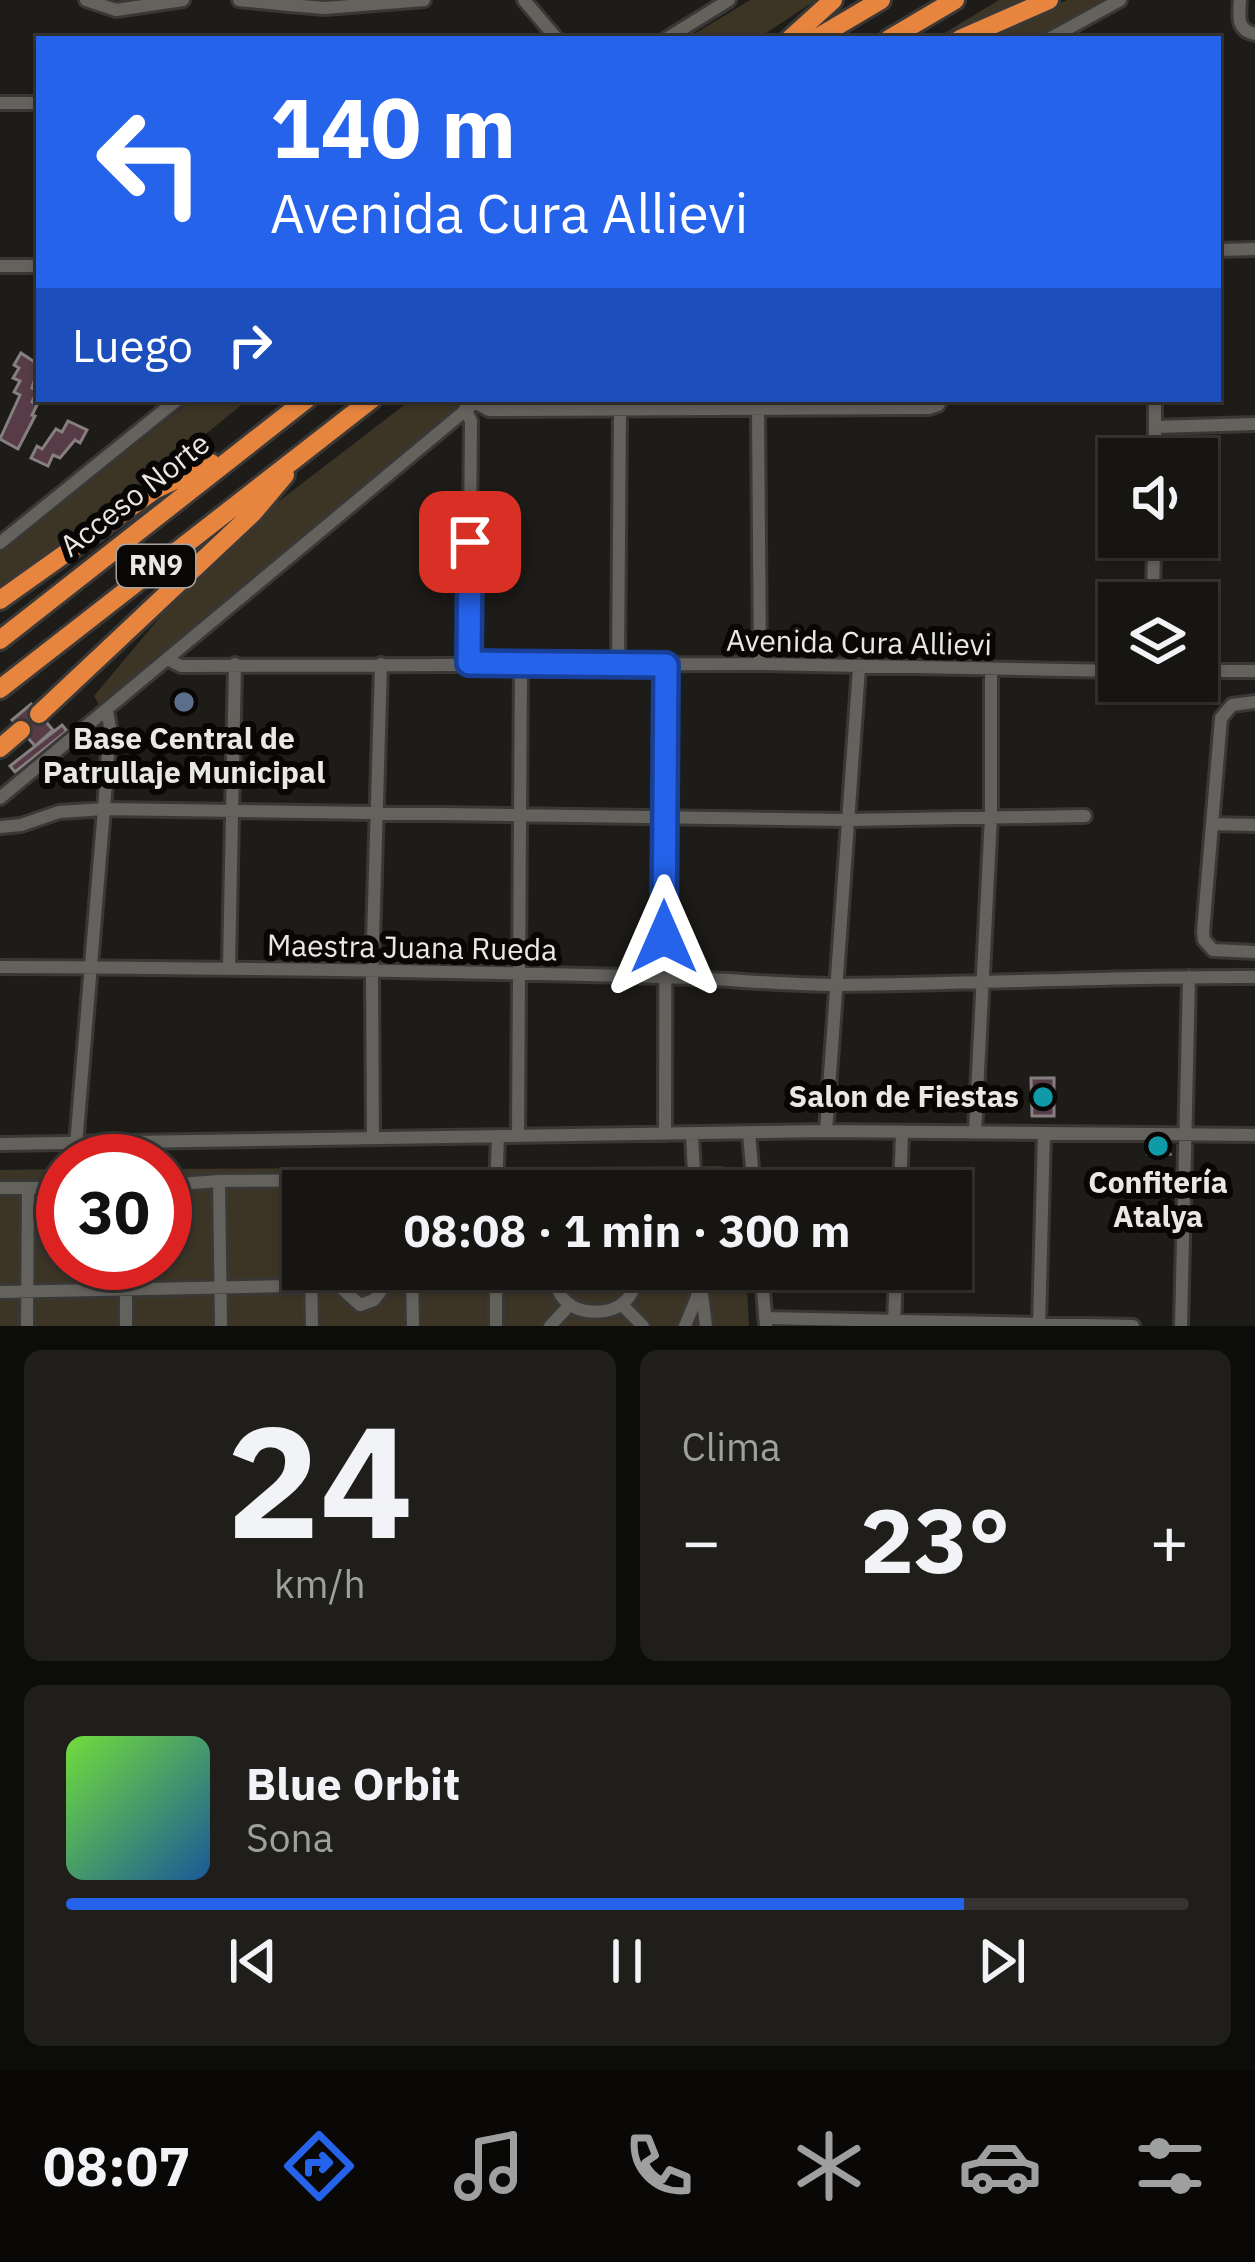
<!DOCTYPE html>
<html lang="es">
<head>
<meta charset="utf-8">
<style>
  :root { --surface:#161512; --page:#1f1e1b; --text:#f1f3f6; --muted:#9e9f9f; --line:#353432; --accent:#2563eb }
  body { margin:0; font-family:"IBM Plex Sans",sans-serif; background:var(--page); color:var(--text); height:100vh; display:flex; flex-direction:column; font-size:45px; white-space:nowrap }
  * { box-sizing:border-box; margin:0 }
  p { font-size:39px; color:var(--muted) }
  .icon { flex:none; width:66px; height:66px; fill:none; stroke:currentColor; stroke-width:2; stroke-linecap:round; stroke-linejoin:round }
  .map { position:relative; height:1326px; overflow:hidden }
  .details { display:flex; flex-direction:column; gap:24px; padding:24px; background:#0c0c0a; flex:1 }
  .details>* { flex:none }
  .top-card { position:absolute; left:36px; top:36px; width:1185px; height:366px; border-radius:0px; box-shadow:0 3px 9px #0004,0 0 0 3px var(--line); background:#2563eb; color:#fff; overflow:hidden }
  .controls { position:absolute; left:1098px; top:438px; display:grid; gap:24px }
  .controls a { display:grid; place-items:center; width:120px; height:120px; border-radius:0px; background:var(--surface); box-shadow:0 3px 9px #0004,0 0 0 3px var(--line); font-size:60px }
  .speed { position:absolute; left:36px; top:1134px; display:flex; gap:24px; font-size:60px; font-weight:700; text-align:center }
  .speed>* { display:grid; place-content:center; width:156px; height:156px; border-radius:50%; background:var(--surface); box-shadow:0 3px 9px #0004,0 0 0 3px var(--line); line-height:1 }
  .speed .limit { border:18px solid #d22; background:#fff; color:#111 }
  .pin { position:absolute; display:grid; place-items:center; width:102px; height:102px; color:#fff; margin:-51px; border-radius:24px; box-shadow:0 6px 18px #0006 }
  .me { position:absolute; width:132px; margin:-66px; rotate:0deg; stroke-linejoin:round; filter:drop-shadow(0 0 9px #0008) }
  .turn { display:flex; align-items:center; gap:42px; height:252px; padding:0 36px; font-size:54px }
  .turn .icon { width:156px; height:156px; stroke-width:2.5 }
  .turn b { display:block; font-size:84px; line-height:102px }
  .then { display:flex; align-items:center; height:114px; padding:0 36px; background:#0003; gap:24px; font-size:45px }
  .big { font-size:90px; font-weight:800; line-height:1.1 }
  .details .tile { flex:1; display:flex; flex-direction:column; justify-content:center; gap:18px; min-width:0; padding:0 42px; border-radius:18px; background:var(--page) }
  .details .dial { align-items:center; gap:0 }
  .dial b { font-size:156px; line-height:1 }
  .song { display:flex; align-items:center; gap:36px }
  .cover { width:144px; height:144px; border-radius:18px; background:linear-gradient(135deg,hsl(100 70% 55%),hsl(210 70% 35%)) }
  .played { height:12px; border-radius:6px; background:linear-gradient(90deg,var(--accent) 80%,var(--line) 80%) }
  .keys { display:flex; justify-content:space-around; direction:ltr }
  .heat { display:flex; justify-content:space-between; align-items:center; font-size:66px; direction:ltr }
  .details .tiles { flex:1; display:grid; gap:24px; grid-template-columns:1fr 1fr }
  .tile:last-child { grid-column:span 2 }
  .trip { position:absolute; left:282px; top:1170px; width:690px; height:120px; border-radius:0px; background:var(--surface); box-shadow:0 3px 9px #0004,0 0 0 3px var(--line); font-weight:800; line-height:120px; text-align:center }
  .tab-bar { display:flex; height:192px; justify-content:space-around; align-items:center; background:#090807; color:var(--muted) }
  .tab-bar .icon { width:84px; height:84px }
  .tab-bar .on { color:var(--accent) }
  .tab-bar b { font-size:54px; color:var(--text) }
  .map>svg:first-child { display:block }
</style>
</head>
<body>
<div class="map">
<svg width="1255" height="1326" viewBox="0 0 1255 1326">
  <rect width="100%" height="100%" fill="#1e1c18"/>
  <path fill="#3c3526" d="M750 0H816L757 39H686Z
    M999 0H1031L938 37Z
    M1067 0H1110L1041 39H974Z
    M193 399H249L141 486 0 586V553Z
    M412 399H470L101 708 94 696 196 574 239 532Z
    M723 1166 740 1182 741 1191H303V1269H746L749 1326H0V1170L63 1169V1263H165V1169Z"/>
  <path fill="#573c47" stroke="#857f81" stroke-width="3" d="M21 353 39 365 32 388 37 391 32 402 37 405 32 415 35 416 18 449 0 439 20 395 14 392 20 381 13 378 19 368 14 365Z
    M68 421 87 430 80 443 75 440 60 458 53 455 48 466 31 458 37 446 42 449 56 429 62 432Z
    M31 704 53 730 35 746 12 720Z
    M62 725 67 731 15 772 10 766Z
    M1031 1078H1054V1116H1032Z
    M1165 1142 1170 1154H1148V1143Z"/>
  <g fill="none" stroke-linecap="round" stroke-linejoin="round">
    <g stroke="#3a3836" stroke-width="18">
      <path id="minor" d="M86 0 116 10 183 0
        M239 0 289 5
        M288 0 289 5 325 8 424 0
        M524 0 557 39
        M1240 0C1239 16 1236 30 1255 34
        M666 39 729 0
        M1049 39 1120 0
        M0 103H37
        M1218 250 1255 249
        M0 266H39
        M475 402 489 410 929 408 938 405 941 399
        M465 409 471 421 469 663
        M758 410 760 664
        M1155 427 1255 424
        M1155 459V399
        M0 543 178 399
        M1153 603 1154 537
        M167 659 181 666 760 664 1119 671
        M618 665 620 410
        M1197 671H1255
        M1255 702 1232 705 1221 718 1203 932 1204 940 1213 950 1255 952
        M0 798 479 399
        M1213 824 1255 825
        M0 827 21 825 59 812 104 809 846 820 1085 816
        M0 967C221 968 443 971 664 977 721 978 779 985 837 985 976 984 1115 976 1255 977
        M229 967 235 664
        M826 1131 859 668
        M975 1132 991 816V670
        M749 1133 754 1191
        M665 1134 666 665
        M518 1135 521 663
        M692 1135 695 1191
        M373 1137 372 974 381 664
        M0 1144 826 1131 1255 1135
        M76 1145 104 809 110 727 107 710
        M219 1181 221 1326
        M165 1185 219 1181 496 1179
        M0 1188H63
        M496 1191 498 1136
        M900 1191 902 1132
        M126 1263V1326
        M311 1269 312 1326
        M412 1269 413 1326
        M496 1269V1326
        M557 1269C545 1326 646 1326 634 1269
        M761 1269 766 1325
        M635 1277 700 1275
        M338 1285 360 1305 374 1300 386 1284
        M0 1292 338 1285 359 1279 386 1284H555
        M702 1294 706 1326
        M625 1308 643 1326
        M765 1318 1133 1326
        M27 1326 28 1188
        M550 1326 566 1309
        M685 1326 697 1297 699 1270
        M894 1326 896 1269
        M1039 1326 1044 1133
        M1181 1326 1189 977"/>
    </g>
    <g stroke="#3a3836" stroke-width="24">
      <path id="highway" d="M790 39 833 0
        M815 39 881 0
        M889 39 955 0
        M960 39 1049 0
        M0 600 156 489 211 463
        M0 640 307 399
        M0 689 372 399
        M39 714 253 513 285 475
        M0 748 21 730"/>
    </g>
    <use href="#minor" stroke="#64625d" stroke-width="12"/>
    <use href="#highway" stroke="#e7853f" stroke-width="18"/>
  </g>
  <g fill="none" stroke-linecap="round" stroke-linejoin="round">
    <g stroke="#184099" stroke-width="30">
      <path id="route" d="M470 542 469 663 666 665 664 937"/>
    </g>
    <use href="#route" stroke="#2563eb" stroke-width="21"/>
  </g>
  <circle fill="#5c6f8a" stroke="#080705" stroke-width="4.5" cx="184" cy="702" r="12"/>
  <g fill="#0f9aa8" stroke="#080705" stroke-width="4.5">
    <circle cx="1043" cy="1097" r="12"/>
    <circle cx="1158" cy="1146" r="12"/>
  </g>
  <g text-anchor="middle" stroke-width="12" stroke-linejoin="round" paint-order="stroke">
    <rect fill="#080705" stroke="#a6a4a2" stroke-width="3" x="117" y="545" width="78" height="42" rx="9"/>
    <g font-size="27" font-weight="bold" fill="#e9e8e5">
      <text x="156" y="575">RN9</text>
    </g>
    <g font-size="30" fill="#e9e8e5" stroke="#080705">
      <text transform="translate(135 495) rotate(-38)" y="10">Acceso Norte</text>
      <text transform="translate(859 643) rotate(1)" y="10">Avenida Cura Allievi</text>
      <text transform="translate(412 948) rotate(1)" y="10">Maestra Juana Rueda</text>
    </g>
    <g font-size="30" font-weight="bold" fill="#e9e8e5" stroke="#080705">
      <text x="184" y="749">Base Central de<tspan x="184" dy="34">Patrullaje Municipal</tspan></text>
      <text x="1019" y="1107" text-anchor="end">Salon de Fiestas</text>
      <text x="1158" y="1193">Confitería<tspan x="1158" dy="34">Atalya</tspan></text>
    </g>
  </g>
</svg>
<div class="controls">
<a><svg class="icon" aria-label="sound" viewBox="0 0 24 24"><path d="M4 9h4l5-4v14l-5-4H4zM17 9q2 3 0 6"/></svg></a>
<a><svg class="icon" aria-label="layers" viewBox="0 0 24 24"><path d="M12 4l9 5-9 5-9-5zM3 14l9 5 9-5"/></svg></a>
</div>
<div class="speed"><div class="limit">30</div></div>
<div class="pin" style="left:470px;top:542px;background:#d93025"><svg class="icon" aria-label="arrive" viewBox="0 0 24 24"><path d="M6 21V4h12l-3 4 3 4H6"/></svg></div>
<svg class="me" style="left:664px;top:937px" viewBox="-20 -20 40 40"><path d="M0-17L14 15 0 8-14 15z" fill="#2563eb" stroke="#fff" stroke-width="4"/></svg>
<div class="trip">08:08 · 1 min · 300 m</div>
<div class="top-card">
<div class="turn"><svg class="icon" aria-label="left" viewBox="0 0 24 24"><path d="M17 20v-9H6M10 6l-5 5 5 5"/></svg><div><b>140 m</b>Avenida Cura Allievi</div></div>
<div class="then">Luego<svg class="icon" aria-label="right" viewBox="0 0 24 24"><path d="M7 20v-9h11M14 6l5 5-5 5"/></svg></div>
</div>
</div>
<section class="details">
<div class="tiles">
<div class="tile dial"><b>24</b><p>km/h</p></div>
<div class="tile"><p>Clima</p>
<div class="heat"><a>−</a><b class="big">23°</b><a>+</a></div>
</div>
<div class="tile">
<div class="song"><i class="cover"></i><div><b>Blue Orbit</b><p>Sona</p></div></div>
<div class="played"></div>
<div class="keys"><svg class="icon" aria-label="previous" viewBox="0 0 24 24"><path d="M18 5L8 12l10 7zM5 5v14"/></svg><svg class="icon" aria-label="pause" viewBox="0 0 24 24"><path d="M8 5v14M16 5v14"/></svg><svg class="icon" aria-label="next" viewBox="0 0 24 24"><path d="M6 5l10 7-10 7zM19 5v14"/></svg></div>
</div>
</div>
</section>
<nav class="tab-bar">
<b>08:07</b>
<svg class="icon on" aria-label="directions" viewBox="0 0 24 24"><path d="M12 3l9 9-9 9-9-9zM9 14v-3h6M13 9l2 2-2 2"/></svg>
<svg class="icon" aria-label="music" viewBox="0 0 24 24"><path d="M9 18V5l10-2v13"/><circle cx="6" cy="18" r="3"/><circle cx="16" cy="16" r="3"/></svg>
<svg class="icon" aria-label="phone" viewBox="0 0 24 24"><path d="M5 4h4l2 5-3 2q2 4 5 5l2-3 5 2v4C11 20 4 13 5 4z"/></svg>
<svg class="icon" aria-label="climate" viewBox="0 0 24 24"><path d="M12 3v18M4 7l16 10M4 17L20 7"/></svg>
<svg class="icon" aria-label="car" viewBox="0 0 24 24"><path d="M5 17H2v-5l4-1 3-4h7l3 4 3 1v5h-3M9 17h6M6 11h13"/><circle cx="7" cy="17" r="2"/><circle cx="17" cy="17" r="2"/></svg>
<svg class="icon" aria-label="filters" viewBox="0 0 24 24"><path d="M4 7h16M4 17h16"/><circle cx="9" cy="7" r="2"/><circle cx="15" cy="17" r="2"/></svg>
</nav>
</body>
</html>
